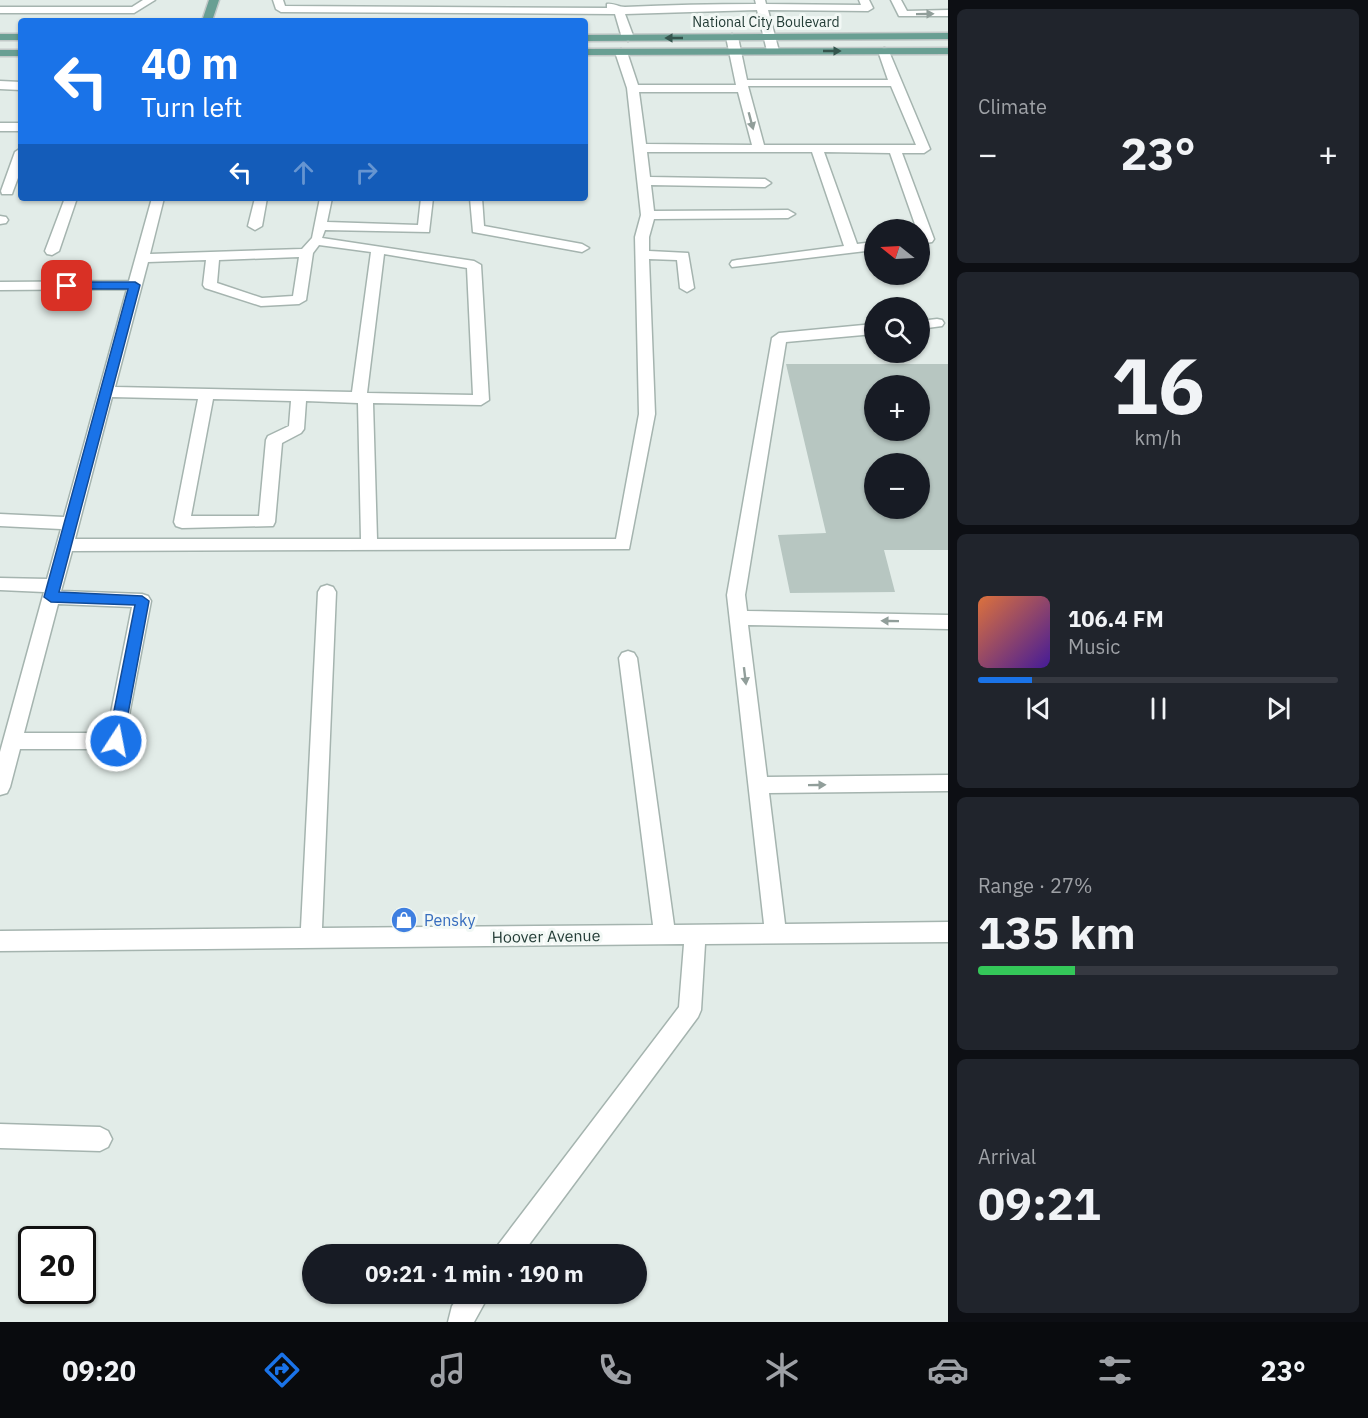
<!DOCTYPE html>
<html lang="en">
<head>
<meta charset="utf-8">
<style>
  :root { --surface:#171b24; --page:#20242c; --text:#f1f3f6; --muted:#9ea1a6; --line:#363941; --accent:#1a73e8 }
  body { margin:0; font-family:"IBM Plex Sans",sans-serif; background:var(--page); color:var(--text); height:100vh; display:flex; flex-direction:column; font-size:22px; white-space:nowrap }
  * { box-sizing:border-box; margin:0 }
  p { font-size:20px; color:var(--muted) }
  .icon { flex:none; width:33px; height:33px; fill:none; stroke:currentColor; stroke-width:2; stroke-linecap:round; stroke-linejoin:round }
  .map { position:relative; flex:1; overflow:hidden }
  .side { display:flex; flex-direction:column; gap:9px; padding:9px; background:#0d0f14; width:420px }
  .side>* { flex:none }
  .top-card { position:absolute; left:18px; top:18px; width:570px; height:183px; border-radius:6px; box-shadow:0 2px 4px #0004; background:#1a73e8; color:#fff; overflow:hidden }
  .needle { width:39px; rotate:288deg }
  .tools { position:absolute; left:864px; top:219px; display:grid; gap:12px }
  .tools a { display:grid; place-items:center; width:66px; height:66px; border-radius:50%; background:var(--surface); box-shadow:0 2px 4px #0004; font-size:30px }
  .speed { position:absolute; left:18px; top:1226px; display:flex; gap:12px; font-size:30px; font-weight:700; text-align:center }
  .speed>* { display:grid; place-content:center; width:78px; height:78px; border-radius:50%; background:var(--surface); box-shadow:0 2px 4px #0004; line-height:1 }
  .speed .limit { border:3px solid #111; border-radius:9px; background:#fff; color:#111 }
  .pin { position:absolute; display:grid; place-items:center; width:51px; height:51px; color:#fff; margin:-26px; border-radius:12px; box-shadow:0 3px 9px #0006 }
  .me { position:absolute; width:66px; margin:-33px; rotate:11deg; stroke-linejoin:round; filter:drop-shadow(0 0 4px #0008) }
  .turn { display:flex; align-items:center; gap:21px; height:126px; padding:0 24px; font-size:27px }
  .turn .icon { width:78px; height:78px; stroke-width:2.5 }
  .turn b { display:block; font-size:42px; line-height:51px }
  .lanes { display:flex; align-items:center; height:57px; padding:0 24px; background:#0003; justify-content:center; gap:30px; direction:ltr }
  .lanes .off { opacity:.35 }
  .big { font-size:45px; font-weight:700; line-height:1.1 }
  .side .card { flex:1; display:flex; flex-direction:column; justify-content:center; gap:9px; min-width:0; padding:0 21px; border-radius:9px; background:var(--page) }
  .side .dial { align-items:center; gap:0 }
  .dial b { font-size:78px; line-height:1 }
  .song { display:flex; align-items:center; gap:18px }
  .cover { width:72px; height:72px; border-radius:9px; background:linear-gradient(135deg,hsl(20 70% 55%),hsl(260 70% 35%)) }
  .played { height:6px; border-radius:3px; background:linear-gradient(90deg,var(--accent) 15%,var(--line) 15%) }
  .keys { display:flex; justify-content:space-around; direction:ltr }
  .heat { display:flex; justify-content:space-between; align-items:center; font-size:33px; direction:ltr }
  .charge { height:9px; border-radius:4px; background:linear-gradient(90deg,#34c759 27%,var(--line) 0) }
  .trip { position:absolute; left:302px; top:1244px; width:345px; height:60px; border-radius:30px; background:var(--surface); box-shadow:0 2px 4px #0004; font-weight:700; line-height:60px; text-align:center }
  .dock { display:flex; height:96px; justify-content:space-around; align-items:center; background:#090b0e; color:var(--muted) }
  .dock .icon { width:42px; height:42px }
  .dock .selected { color:var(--accent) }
  .dock b { font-size:27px; color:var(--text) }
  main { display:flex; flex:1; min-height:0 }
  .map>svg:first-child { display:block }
</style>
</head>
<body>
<main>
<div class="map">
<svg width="948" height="1322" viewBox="0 0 948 1322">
  <rect width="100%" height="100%" fill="#e2ece8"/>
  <path fill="#b7c6c1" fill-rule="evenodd" d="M786 364H948V550H884L895 592 790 593 778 535 826 533ZM874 386H920V430H874ZM874 464H920V508H874Z"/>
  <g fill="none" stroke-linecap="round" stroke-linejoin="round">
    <g stroke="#a5b4af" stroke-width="3">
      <path id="minor" d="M143 0H155L134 13H0V7H132Z
        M273 0H283L285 6 607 8V4C614 3 618 7 625 7 668 5 712 4 756 4L755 0H765L766 4 861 5 859 0H869L873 8 868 11 768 10 779 51 773 54 767 51 757 10 625 14 634 38 628 41 622 38 615 14 281 12 276 9Z
        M891 0H901L907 11 948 10V16H899Z
        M732 34 738 37 747 80H888L878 51 884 48 888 49 930 149 924 153H902L934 239 932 242 920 244V230H917L890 153 824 152 857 244 874 242V250L732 267 730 264 732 261 737 260 844 246 812 152H647L650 177 765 179 771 183 765 187 651 185 654 211 788 210 795 214 788 218 654 219 649 237V251L688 253 694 288 687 292 680 288 677 260 649 259 655 414 629 549 72 551 61 591 142 594 148 596 151 601 124 741 122 747 115 749H20L10 787 7 793 0 795V752L44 592 0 590V578L47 579 61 529 0 526V514L64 517 127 289 0 290V282L129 281 152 198H164L150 254 302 249 312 238 320 198H332L327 222 418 225 421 198H433L429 232 325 230 322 238 474 261 481 265 489 400 481 405 373 403 377 539H616L639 414 635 237 641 215 627 88 615 52 621 49 627 52 638 85H736L726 37ZM748 86H891L916 145H764ZM639 92H738L752 145 646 144ZM319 245 371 252 352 392 115 387 148 262 206 260 203 285 205 288 261 306 299 304 306 300 313 253ZM384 254 467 268 473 395 367 393ZM299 257 293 296 262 298 217 283 219 260ZM112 397 198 399 174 522 176 526 182 528 273 526 275 522 282 443 301 433 304 429 306 401 358 403 361 539H75ZM213 399 291 401 289 426 268 436 266 440 259 516H191ZM58 604 132 607 107 733H24Z
        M0 81 21 82V90L0 89Z
        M0 123H21V131H0Z
        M21 148V170L13 191 12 194H2L1 191 15 152Z
        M65 198H77L59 251 52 255 47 254 45 251Z
        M255 198H267L262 226 255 230 248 226Z
        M470 198H482L484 226 582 244 589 248 582 252 473 232Z
        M0 216 6 217 8 220 6 223 0 224Z
        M937 319 942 320 944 323 942 326 920 329V321Z
        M874 324V334L786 342 745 595 747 611 948 615V629L748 625 767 777 948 775V791L769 793 785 924 948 922V942L705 944 701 1010 698 1017 522 1254H495L498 1245 679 1007 684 944 0 951V931L301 928 318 592 321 587 327 585 333 587 336 592 322 928 653 925 619 658 622 653 628 651 634 653 637 658 674 925 764 924 727 595 772 338 779 333Z
        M0 1124 100 1127 108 1131 112 1139 108 1147 100 1151 0 1148Z
        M462 1293H490L474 1322H448L452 1306Z"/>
    </g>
    <g stroke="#c1c8c7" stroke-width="3">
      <path id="major" d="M209 0H219L212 21H202Z
        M948 33V39L585 41V35Z
        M0 34H21V40H0Z
        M948 48V54L585 55V49Z
        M0 50H21V56H0Z"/>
    </g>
    <use href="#minor" fill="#fff" fill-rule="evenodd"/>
    <use href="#major" fill="#699f93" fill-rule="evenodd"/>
  </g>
  <defs><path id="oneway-solid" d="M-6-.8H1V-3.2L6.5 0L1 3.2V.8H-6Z" transform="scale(1.5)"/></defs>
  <g fill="#919e9a">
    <use href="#oneway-solid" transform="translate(925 14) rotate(-1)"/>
    <use href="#oneway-solid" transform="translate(751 121) rotate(75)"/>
    <use href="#oneway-solid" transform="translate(890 621) rotate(-179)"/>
    <use href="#oneway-solid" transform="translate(745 676) rotate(83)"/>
    <use href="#oneway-solid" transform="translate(817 785) rotate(-1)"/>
  </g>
  <g fill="#34554d">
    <use href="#oneway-solid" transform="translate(674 38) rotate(180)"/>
    <use href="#oneway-solid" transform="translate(832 51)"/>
  </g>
  <path fill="#1a73e8" stroke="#114b97" stroke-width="1.5" d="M135 282 140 285 59 592 142 596 149 601 123 741 121 746H110L108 741 135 605 51 602 44 597 128 289H67L62 286 67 282Z"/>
  <defs>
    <g id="shop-disc" transform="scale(1.35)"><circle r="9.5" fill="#3f7fe0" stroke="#f2f8f5"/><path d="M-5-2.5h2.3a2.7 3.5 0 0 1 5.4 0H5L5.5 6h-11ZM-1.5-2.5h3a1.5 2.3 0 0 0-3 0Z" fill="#fff"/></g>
  </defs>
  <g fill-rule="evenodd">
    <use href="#shop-disc" x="404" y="920"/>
  </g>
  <g text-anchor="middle" stroke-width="6" stroke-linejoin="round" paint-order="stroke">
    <g font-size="14" fill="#233c36" stroke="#f2f8f5">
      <text x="766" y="27">National City Boulevard</text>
    </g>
    <g font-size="16" fill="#366cbe" stroke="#f2f8f5" text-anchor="start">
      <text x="424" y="926">Pensky</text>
    </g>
    <g font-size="16" fill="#233c36" stroke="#f2f8f5">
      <text transform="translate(546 936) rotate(-1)" y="6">Hoover Avenue</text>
    </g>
  </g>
</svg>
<div class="tools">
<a><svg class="needle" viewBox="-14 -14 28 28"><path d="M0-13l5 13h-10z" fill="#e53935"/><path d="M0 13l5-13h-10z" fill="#9ea1a6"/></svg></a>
<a><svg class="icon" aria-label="search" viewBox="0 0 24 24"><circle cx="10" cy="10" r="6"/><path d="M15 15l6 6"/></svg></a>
<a>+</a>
<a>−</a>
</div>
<div class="speed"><div class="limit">20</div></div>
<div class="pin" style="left:67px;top:286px;background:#d93025"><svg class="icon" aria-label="arrive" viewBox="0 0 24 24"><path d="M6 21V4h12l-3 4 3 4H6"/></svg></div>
<svg class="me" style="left:116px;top:741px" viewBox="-20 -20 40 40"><circle r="17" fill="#1a73e8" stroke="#fff" stroke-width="3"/><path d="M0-11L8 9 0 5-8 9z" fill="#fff"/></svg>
<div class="trip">09:21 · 1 min · 190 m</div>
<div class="top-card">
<div class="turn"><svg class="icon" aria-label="left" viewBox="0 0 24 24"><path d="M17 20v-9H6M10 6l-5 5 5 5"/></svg><div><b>40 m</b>Turn left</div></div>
<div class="lanes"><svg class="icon" aria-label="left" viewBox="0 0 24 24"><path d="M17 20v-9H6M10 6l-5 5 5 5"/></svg><svg class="icon off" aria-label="ahead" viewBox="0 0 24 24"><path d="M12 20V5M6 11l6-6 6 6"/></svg><svg class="icon off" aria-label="right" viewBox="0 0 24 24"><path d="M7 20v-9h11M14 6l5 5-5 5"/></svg></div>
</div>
</div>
<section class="side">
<div class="card"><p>Climate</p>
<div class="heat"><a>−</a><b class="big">23°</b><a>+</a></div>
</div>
<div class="card dial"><b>16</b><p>km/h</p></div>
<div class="card">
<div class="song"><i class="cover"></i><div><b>106.4 FM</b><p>Music</p></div></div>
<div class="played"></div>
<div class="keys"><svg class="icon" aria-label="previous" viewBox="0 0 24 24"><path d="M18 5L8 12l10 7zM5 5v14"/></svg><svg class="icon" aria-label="pause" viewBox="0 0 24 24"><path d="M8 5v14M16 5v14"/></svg><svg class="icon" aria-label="next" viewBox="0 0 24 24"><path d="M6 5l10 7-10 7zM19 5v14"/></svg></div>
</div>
<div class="card"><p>Range · 27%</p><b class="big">135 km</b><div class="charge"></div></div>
<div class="card"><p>Arrival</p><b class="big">09:21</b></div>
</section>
</main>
<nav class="dock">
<b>09:20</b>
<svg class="icon selected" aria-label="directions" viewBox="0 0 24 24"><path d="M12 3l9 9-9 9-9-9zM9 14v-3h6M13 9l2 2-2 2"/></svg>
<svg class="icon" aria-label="music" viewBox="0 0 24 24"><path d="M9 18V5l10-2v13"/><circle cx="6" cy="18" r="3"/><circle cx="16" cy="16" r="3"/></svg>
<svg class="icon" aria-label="phone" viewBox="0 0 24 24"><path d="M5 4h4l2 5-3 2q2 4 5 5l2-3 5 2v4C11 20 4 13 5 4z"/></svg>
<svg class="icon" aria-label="climate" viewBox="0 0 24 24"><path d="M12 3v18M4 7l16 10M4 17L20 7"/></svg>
<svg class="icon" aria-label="car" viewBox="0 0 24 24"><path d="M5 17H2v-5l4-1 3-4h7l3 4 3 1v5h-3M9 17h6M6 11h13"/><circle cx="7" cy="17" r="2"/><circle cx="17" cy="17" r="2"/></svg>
<svg class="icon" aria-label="filters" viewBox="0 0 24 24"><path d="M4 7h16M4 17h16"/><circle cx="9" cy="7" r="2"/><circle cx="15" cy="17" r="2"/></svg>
<b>23°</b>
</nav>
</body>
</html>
